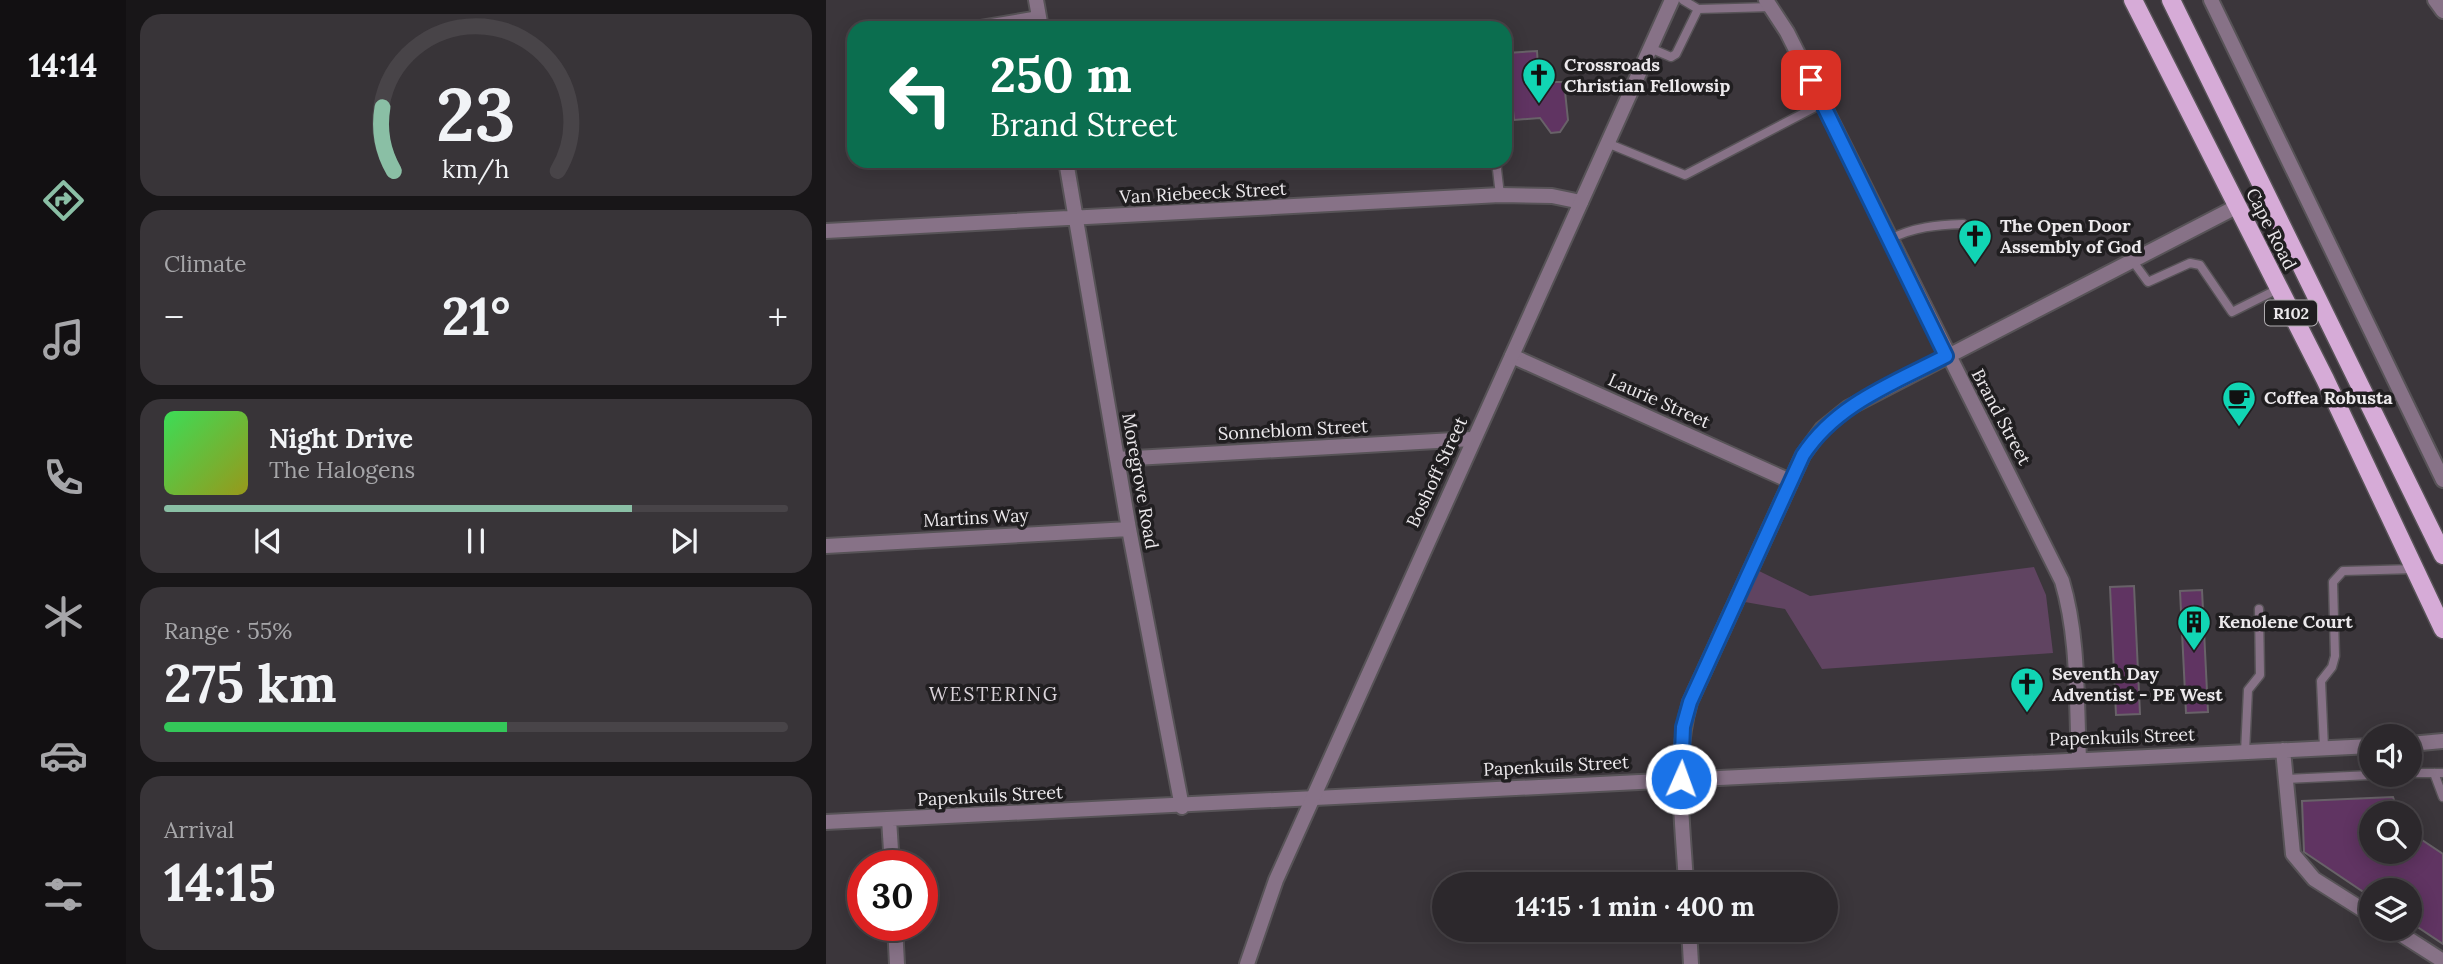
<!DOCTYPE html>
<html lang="en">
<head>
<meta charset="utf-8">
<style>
  :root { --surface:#2c282c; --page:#383438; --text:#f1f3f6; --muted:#a6a6a9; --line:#484448; --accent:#8abfa5 }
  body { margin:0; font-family:Lora,serif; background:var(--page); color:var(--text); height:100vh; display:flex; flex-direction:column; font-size:26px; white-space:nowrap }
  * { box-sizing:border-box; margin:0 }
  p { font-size:23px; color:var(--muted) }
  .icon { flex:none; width:38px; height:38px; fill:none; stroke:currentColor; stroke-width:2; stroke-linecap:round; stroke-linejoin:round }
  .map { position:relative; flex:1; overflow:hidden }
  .sheet { display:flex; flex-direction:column; gap:14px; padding:14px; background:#181618; width:700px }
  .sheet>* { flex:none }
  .banner { position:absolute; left:21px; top:21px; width:665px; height:147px; border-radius:21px; box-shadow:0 4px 18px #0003,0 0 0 2px var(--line); background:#0b6e4f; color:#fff; overflow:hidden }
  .controls { position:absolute; left:1533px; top:724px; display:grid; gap:14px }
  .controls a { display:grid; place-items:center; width:63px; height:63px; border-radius:50%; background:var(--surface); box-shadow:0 4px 18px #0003,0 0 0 2px var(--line); font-size:35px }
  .speed { position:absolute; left:21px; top:850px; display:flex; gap:14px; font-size:35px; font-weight:700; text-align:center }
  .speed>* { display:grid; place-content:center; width:91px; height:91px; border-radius:50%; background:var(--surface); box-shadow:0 4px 18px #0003,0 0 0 2px var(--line); line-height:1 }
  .speed .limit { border:10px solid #d22; background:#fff; color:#111 }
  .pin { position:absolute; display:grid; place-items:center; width:60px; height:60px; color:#fff; margin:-30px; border-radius:14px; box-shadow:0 4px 10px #0006 }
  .me { position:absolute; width:77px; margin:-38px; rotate:2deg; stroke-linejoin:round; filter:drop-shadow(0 0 5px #0008) }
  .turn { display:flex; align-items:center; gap:24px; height:147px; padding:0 28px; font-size:32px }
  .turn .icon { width:91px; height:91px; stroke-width:2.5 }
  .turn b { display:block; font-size:49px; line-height:60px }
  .big { font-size:52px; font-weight:800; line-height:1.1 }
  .sheet .card { flex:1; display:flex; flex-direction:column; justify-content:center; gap:10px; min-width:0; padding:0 24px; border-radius:21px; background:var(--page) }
  .sheet .dial { align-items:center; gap:0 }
  .dial svg { height:182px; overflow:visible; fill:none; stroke:var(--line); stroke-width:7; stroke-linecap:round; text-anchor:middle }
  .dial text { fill:var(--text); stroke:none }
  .song { display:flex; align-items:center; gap:21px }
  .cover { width:84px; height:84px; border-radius:10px; background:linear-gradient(135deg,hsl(130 70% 55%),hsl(60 70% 35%)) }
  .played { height:7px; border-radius:4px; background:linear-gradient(90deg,var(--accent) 75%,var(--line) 75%) }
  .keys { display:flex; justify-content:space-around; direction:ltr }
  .heat { display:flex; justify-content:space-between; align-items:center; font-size:38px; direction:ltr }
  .charge { height:10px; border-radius:5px; background:linear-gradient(90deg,#34c759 55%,var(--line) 0) }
  .trip { position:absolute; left:606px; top:872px; width:406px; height:70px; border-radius:35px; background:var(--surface); box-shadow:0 4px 18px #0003,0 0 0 2px var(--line); font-weight:800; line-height:70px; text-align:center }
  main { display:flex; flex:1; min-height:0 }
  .tabs { display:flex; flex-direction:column; width:126px; justify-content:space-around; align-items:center; background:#121012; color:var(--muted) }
  .tabs .icon { width:49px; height:49px }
  .tabs .selected { color:var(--accent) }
  .tabs b { font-size:32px; color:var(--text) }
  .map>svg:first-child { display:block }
</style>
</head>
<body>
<main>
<nav class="tabs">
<b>14:14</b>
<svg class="icon selected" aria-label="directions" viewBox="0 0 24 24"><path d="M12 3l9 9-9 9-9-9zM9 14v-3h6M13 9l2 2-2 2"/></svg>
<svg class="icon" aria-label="music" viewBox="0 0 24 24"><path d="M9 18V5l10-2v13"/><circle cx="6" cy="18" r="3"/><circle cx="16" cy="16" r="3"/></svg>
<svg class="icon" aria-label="phone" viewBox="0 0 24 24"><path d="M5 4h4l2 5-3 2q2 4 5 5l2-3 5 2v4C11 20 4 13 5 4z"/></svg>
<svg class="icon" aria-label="climate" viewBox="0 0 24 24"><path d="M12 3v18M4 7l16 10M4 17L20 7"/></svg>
<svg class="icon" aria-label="car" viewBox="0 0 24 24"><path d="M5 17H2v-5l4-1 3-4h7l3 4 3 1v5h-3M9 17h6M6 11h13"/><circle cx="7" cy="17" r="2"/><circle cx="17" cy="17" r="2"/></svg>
<svg class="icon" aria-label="filters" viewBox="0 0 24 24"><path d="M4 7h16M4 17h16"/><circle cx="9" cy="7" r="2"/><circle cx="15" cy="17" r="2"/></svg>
</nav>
<section class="sheet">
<div class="card dial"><svg viewBox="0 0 100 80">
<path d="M14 69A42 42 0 1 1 86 69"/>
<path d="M14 69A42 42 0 0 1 9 41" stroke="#8abfa5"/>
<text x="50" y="56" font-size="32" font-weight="700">23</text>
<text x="50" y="72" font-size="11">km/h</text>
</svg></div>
<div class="card"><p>Climate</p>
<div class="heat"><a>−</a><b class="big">21°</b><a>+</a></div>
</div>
<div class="card">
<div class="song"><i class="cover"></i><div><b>Night Drive</b><p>The Halogens</p></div></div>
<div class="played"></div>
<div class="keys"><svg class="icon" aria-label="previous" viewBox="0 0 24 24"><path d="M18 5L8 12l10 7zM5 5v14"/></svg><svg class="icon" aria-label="pause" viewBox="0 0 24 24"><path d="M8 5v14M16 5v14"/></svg><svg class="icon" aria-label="next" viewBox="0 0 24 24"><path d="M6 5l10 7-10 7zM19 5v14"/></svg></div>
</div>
<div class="card"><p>Range · 55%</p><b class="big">275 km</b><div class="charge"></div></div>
<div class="card"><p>Arrival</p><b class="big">14:15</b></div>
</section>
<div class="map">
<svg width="1617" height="964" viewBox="0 0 1617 964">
  <rect width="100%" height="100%" fill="#3b363b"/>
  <path fill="#604461" d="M1208 567 1220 595 1227 653 996 669 959 609 919 602 933 571 984 596Z"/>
  <path fill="#603462" stroke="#686268" stroke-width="2" d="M711 51 713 82H738L742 120 734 132 725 133 714 118 688 120 681 53Z
    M1308 586 1314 714 1290 715 1284 587Z
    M1376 590 1382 712 1360 713 1354 591Z
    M1567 797 1573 814H1545V852H1584V832L1617 854V944L1584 922V891H1545V897L1478 852 1476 801Z"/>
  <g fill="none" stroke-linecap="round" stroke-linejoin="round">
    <g stroke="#575357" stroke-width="11">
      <path id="service" d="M872 9 946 7
        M824 48 845 57 850 54 872 9 857 0
        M781 143 859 175 997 103
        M670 161 674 195
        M1064 239C1088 227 1110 225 1137 224
        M1306 260 1322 282 1364 263 1374 265 1406 312 1452 289
        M1498 748 1495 681 1506 667 1509 656 1507 582 1517 571 1589 569
        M1419 752 1422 690 1434 675 1433 609
        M1584 773H1617
        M1608 773 1617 797
        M1459 779 1545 775"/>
    </g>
    <g stroke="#575357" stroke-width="18">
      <path id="minor" d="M210 0 215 28
        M940 0 961 32 1236 581C1253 638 1250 700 1253 758
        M1385 0 1617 480
        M1609 0 1617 11
        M154 28 213 18
        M240 161 303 529 356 807
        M0 231 674 195 726 196 755 202
        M686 356 964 481
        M291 459 646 439
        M0 546 303 529
        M1584 744 1617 741
        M1457 750 1467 854 1488 879 1545 915
        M63 819 66 866
        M0 822 1545 746
        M860 884C857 824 847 761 864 702L977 455 996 429 1022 408 1410 207
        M69 926 71 964
        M863 929 865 964
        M1567 929 1617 961"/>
    </g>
    <g stroke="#575357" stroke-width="18">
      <path id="tertiary" d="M421 964 450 880 846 0"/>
    </g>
    <g stroke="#575357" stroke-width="21">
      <path id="primary" d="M1307 0 1499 379 1617 629
        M1345 0 1617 555"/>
    </g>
    <use href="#service" stroke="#877287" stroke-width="8"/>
    <use href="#minor" stroke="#877287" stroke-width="14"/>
    <use href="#tertiary" stroke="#877287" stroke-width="14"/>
    <use href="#primary" stroke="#d6abd7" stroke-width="18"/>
  </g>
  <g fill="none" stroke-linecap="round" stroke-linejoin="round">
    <g stroke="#114b97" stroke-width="18">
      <path id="route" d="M855 779 857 727 864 702 977 455C1010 404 1068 383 1120 356L985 80"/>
    </g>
    <use href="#route" stroke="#1a73e8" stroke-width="12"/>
  </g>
  <defs>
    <g id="church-pin" transform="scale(1.75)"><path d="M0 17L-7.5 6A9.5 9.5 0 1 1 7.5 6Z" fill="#11d5b4" stroke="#201e20"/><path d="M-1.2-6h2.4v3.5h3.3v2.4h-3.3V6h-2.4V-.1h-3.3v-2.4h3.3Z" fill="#111"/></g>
    <g id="cafe-pin" transform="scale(1.75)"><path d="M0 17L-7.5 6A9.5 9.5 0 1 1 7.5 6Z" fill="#11d5b4" stroke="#201e20"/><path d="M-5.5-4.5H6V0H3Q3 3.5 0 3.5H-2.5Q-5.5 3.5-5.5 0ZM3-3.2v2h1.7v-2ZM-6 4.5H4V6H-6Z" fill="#111"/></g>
    <g id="building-pin" transform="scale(1.75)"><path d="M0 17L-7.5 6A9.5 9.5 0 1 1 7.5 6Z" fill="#11d5b4" stroke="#201e20"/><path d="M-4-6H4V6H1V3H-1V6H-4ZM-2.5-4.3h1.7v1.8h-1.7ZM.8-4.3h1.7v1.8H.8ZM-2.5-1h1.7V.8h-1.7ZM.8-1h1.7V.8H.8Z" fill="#111"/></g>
  </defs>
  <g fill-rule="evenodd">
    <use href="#church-pin" x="713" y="75"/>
    <use href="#church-pin" x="1149" y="236"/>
    <use href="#cafe-pin" x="1413" y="398"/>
    <use href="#building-pin" x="1368" y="622"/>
    <use href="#church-pin" x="1201" y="684"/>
  </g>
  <g text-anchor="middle" stroke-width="7" stroke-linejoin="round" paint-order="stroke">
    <rect fill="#201e20" stroke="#afacaf" stroke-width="2" x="1439" y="300.5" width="52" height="25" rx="5"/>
    <g font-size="16" font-weight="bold" fill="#ece9ec">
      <text x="1465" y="319">R102</text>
    </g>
    <g font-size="18" font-weight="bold" fill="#ece9ec" stroke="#201e20" text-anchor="start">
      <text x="738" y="71">Crossroads<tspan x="738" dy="21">Christian Fellowsip</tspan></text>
      <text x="1174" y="232">The Open Door<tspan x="1174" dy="21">Assembly of God</tspan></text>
      <text x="1438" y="404">Coffea Robusta</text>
      <text x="1392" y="628">Kenolene Court</text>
      <text x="1226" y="680">Seventh Day<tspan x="1226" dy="21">Adventist - PE West</tspan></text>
    </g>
    <g font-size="18" fill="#ece9ec" stroke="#201e20">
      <text transform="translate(377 193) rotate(-3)" y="6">Van Riebeeck Street</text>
      <text transform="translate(1445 229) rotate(63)" y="6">Cape Road</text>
      <text transform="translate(833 401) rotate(24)" y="6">Laurie Street</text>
      <text transform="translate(1175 417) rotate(62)" y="6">Brand Street</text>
      <text transform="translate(467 430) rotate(-3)" y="6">Sonneblom Street</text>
      <text transform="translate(611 472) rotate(-65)" y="6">Boshoff Street</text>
      <text transform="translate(314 481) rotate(80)" y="6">Moregrove Road</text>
      <text transform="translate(150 518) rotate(-3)" y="6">Martins Way</text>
      <text transform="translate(1296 737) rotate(-2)" y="6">Papenkuils Street</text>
      <text transform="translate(730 766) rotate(-3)" y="6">Papenkuils Street</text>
      <text transform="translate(164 796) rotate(-3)" y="6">Papenkuils Street</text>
    </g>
    <g font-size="19" letter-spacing="2" fill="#dbd4db" stroke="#201e20">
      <text x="168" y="701">WESTERING</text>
    </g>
  </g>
</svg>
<div class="controls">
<a><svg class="icon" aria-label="sound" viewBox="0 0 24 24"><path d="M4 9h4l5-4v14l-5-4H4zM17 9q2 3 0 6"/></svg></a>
<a><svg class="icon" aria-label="search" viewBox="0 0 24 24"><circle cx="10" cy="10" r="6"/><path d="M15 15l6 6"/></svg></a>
<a><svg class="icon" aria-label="layers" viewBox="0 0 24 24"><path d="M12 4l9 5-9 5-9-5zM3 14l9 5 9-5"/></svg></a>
</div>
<div class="speed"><div class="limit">30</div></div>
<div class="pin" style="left:985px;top:80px;background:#d93025"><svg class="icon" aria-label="arrive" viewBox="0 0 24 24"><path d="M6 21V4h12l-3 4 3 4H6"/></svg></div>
<svg class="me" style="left:855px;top:779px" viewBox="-20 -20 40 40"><circle r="17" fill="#1a73e8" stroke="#fff" stroke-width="3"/><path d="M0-11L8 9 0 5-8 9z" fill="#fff"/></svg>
<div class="trip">14:15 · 1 min · 400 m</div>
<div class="banner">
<div class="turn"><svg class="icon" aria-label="left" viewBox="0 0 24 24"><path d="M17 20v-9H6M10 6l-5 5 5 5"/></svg><div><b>250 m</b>Brand Street</div></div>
</div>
</div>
</main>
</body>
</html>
